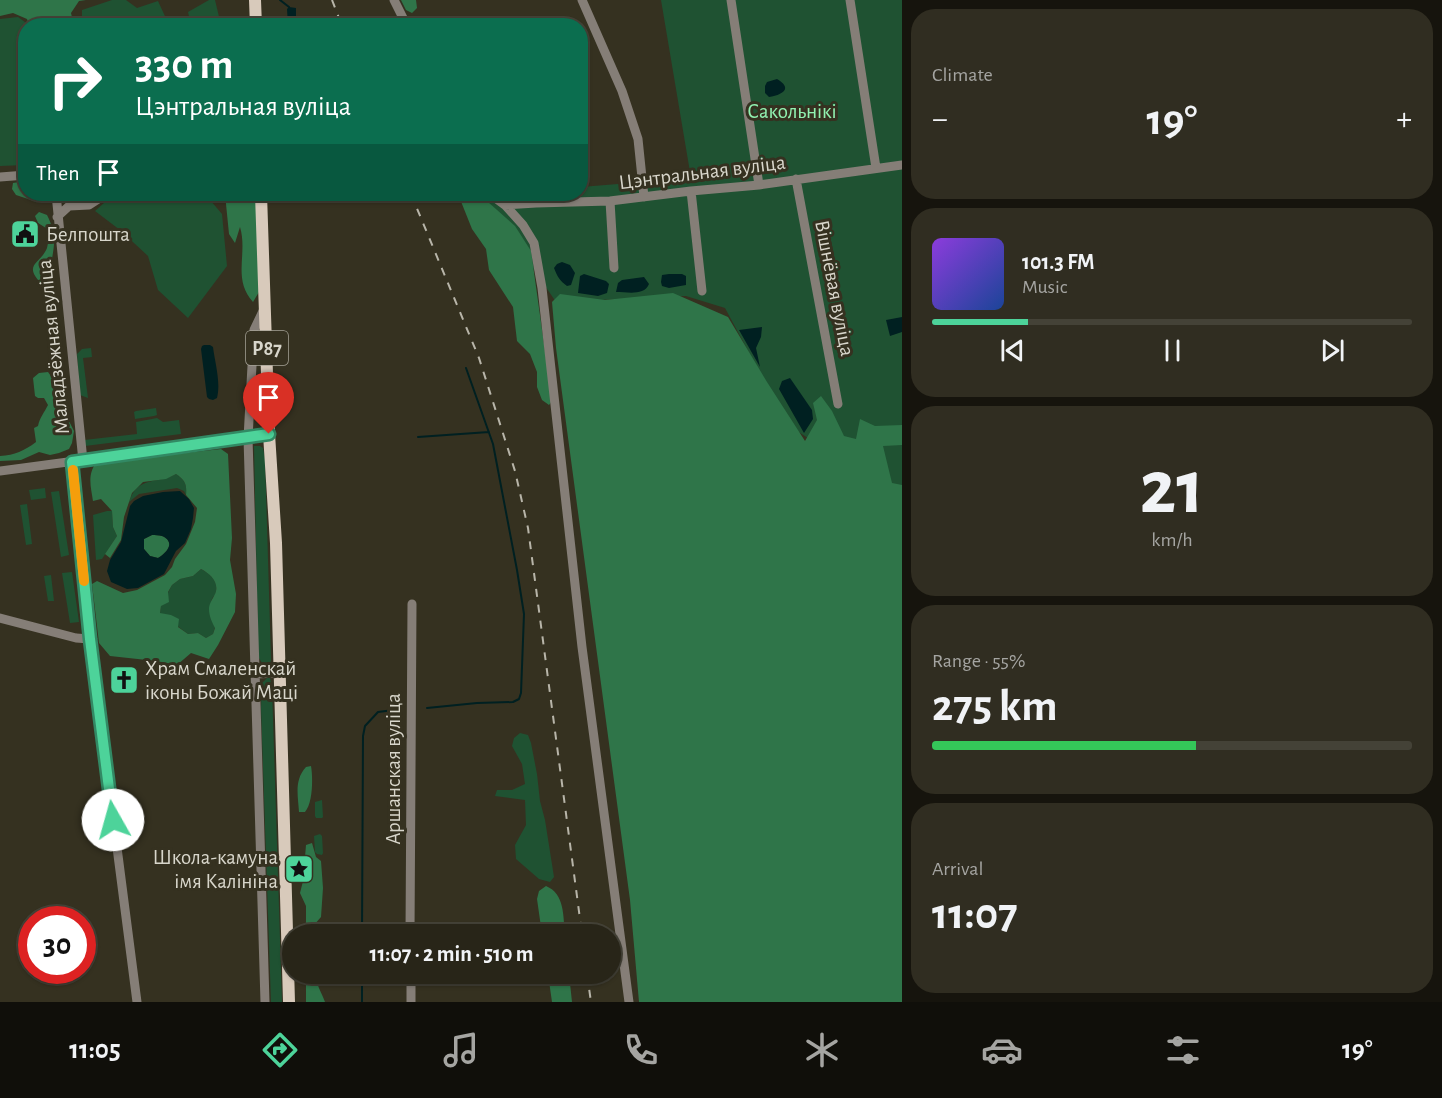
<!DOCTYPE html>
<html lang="en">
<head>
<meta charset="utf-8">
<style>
  :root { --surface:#282518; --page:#302d21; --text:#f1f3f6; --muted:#a5a5a2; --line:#444237; --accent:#4dd39a }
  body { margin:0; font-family:"Alegreya Sans",sans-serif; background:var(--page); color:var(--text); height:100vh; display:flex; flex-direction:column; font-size:22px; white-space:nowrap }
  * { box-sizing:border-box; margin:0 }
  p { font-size:20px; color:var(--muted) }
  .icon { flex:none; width:33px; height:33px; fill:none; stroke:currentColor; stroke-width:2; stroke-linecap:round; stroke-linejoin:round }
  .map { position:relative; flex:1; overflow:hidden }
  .panel { display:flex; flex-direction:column; gap:9px; padding:9px; background:#16140d; width:540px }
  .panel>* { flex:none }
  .banner { position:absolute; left:18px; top:18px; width:570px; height:183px; border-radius:24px; box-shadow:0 2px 4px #0004,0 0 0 2px var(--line); background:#0b6e4f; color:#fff; overflow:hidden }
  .speed { position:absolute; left:18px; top:906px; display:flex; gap:12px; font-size:30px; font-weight:700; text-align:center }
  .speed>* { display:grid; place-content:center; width:78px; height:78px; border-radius:50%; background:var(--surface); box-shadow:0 2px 4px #0004,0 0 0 2px var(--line); line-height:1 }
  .speed .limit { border:9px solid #d22; background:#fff; color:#111 }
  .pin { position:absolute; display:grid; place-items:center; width:51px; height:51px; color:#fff; margin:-62px -26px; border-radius:50% 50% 50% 0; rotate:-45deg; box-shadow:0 0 6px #0007 }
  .pin .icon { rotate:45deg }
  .me { position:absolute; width:66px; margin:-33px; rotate:353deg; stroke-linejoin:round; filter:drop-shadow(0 0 4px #0008) }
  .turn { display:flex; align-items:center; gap:21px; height:126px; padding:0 18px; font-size:27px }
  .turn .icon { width:78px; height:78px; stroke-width:2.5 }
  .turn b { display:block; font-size:42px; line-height:51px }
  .then { display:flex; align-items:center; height:57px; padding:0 18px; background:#0003; gap:12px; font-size:22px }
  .big { font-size:45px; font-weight:600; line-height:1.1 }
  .panel .widget { flex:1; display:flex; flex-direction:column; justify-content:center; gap:9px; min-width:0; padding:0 21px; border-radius:24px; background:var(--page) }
  .panel .dial { align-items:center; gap:0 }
  .dial b { font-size:78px; line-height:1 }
  .song { display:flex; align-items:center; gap:18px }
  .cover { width:72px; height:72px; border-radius:9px; background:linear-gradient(135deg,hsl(270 70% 55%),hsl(220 70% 35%)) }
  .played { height:6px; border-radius:3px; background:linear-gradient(90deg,var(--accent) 20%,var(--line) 20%) }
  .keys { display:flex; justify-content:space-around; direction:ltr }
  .heat { display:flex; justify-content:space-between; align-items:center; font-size:33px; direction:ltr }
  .charge { height:9px; border-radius:4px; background:linear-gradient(90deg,#34c759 55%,var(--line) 0) }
  .trip { position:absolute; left:282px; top:924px; width:339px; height:60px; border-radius:30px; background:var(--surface); box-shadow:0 2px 4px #0004,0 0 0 2px var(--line); font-weight:600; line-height:60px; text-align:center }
  .dock { display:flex; height:96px; justify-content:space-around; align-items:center; background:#100f0a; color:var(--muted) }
  .dock .icon { width:42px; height:42px }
  .dock .current { color:var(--accent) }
  .dock b { font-size:27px; color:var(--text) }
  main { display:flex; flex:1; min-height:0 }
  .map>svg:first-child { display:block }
</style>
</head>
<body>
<main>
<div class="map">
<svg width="902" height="1002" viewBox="0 0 902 1002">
  <rect width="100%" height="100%" fill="#353120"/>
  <path fill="#1f5232" d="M112 0H126L137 8 158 1 169 25H82V10Z
    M209 0H215L221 25H190H191L188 12Z
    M661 0H902V494L881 486 788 425 725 308 686 296 556 302 483 195 580 194 581 187 691 178Z
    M18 17 29 25 26 26 25 54 20 85 25 92V165L0 166V19Z
    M114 194H205L222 214 227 266 188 318 158 290 148 256 120 230 95 211Z
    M91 348 92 357 83 358 88 398 80 395 77 354 82 349Z
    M156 408 157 415 154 416 135 419 134 412 136 411Z
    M157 418 163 422 179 420 181 434 85 446 84 440 137 434 136 422Z
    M254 446H260L263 448 265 458 271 660 270 664 267 667 263 665 259 658 258 643Z
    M176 474C185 480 187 484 186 495L184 491 177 488 139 494 129 502C138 475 156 485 176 474Z
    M45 488 46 498 31 500 29 490Z
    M59 491 69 555 61 557 51 492Z
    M27 504 32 544 26 545 20 505Z
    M107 511H112L113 527 117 536 102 559 96 560 93 515Z
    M201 569C210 574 218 580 216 591 215 598 215 593 212 599 209 607 211 620 215 627L213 634 206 638 198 633 188 634 160 613 161 606 172 585 180 579 193 576Z
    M72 572 79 622 70 623 62 573Z
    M51 575 54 601H48L44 576Z
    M268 677 270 678 272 687 282 1002H271L261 708 262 683Z
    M520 733 528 735 531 743 537 774 540 801 545 820 554 877 550 882 539 879 516 859 515 845 526 825 525 800 495 796 497 790H512L525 784 522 764 512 746 514 738Z
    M322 800 323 817 322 818H316L315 816V802Z
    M320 834 322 836 323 853 322 855 317 854 315 852 314 836Z"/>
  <path fill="#2f7549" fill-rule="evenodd" d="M0 0H86L79 1 71 13 74 26 29 25 27 19 13 13 0 16Z
    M401 0H416L417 8 412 13 406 10Z
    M19 182H25L26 194H41L42 198 37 202 16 195 12 189 13 183Z
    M225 194H257L259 292 253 302C232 279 248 254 240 227L235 243 229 234Z
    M458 194H479L515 226 531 251 552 401 549 405 542 400 537 387V372L530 354 517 341 513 307 489 270 486 249 472 229Z
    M39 212 47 215C61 242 50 255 49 281L43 285C21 264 41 264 47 248 49 241 48 235 46 228L38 223 35 216Z
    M673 293 728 317 767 382 805 441 817 420 813 403 821 396 832 411 844 436 856 439 860 419 875 426 902 425V445L883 446 892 483 902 485V1002H639L630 900 556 348 552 302 560 294 605 300Z
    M48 372 53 379 54 401 60 410 67 417 74 431 72 443 69 449 59 453 50 455 39 452 21 460 0 461V456C15 455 24 451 36 442L34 428 38 426C40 417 44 413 48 405L44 398H38L35 396 33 378 39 373Z
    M221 449 228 454 232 538 230 560 236 594 235 612 218 645 209 659 191 653 177 665 156 661 110 656 99 643 92 584 97 581 123 593 137 590 165 575 172 567 175 559 186 544 195 522 197 508 186 495C187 484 185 480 176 474L166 479 143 482 132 493 124 517 121 540 110 558 105 554 117 536 113 527 112 511 101 499 93 501C91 487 87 475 96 463ZM201 569C211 574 221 584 214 596 212 600 209 604 209 609 209 616 212 622 215 628L213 634 206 638 198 633 188 634 178 627 179 619 171 615 160 613 161 606 169 602 168 592 172 585 180 579 193 576Z
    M152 535C155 535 159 535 162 536 176 542 167 553 158 558L150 556 144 549V539Z
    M311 766C313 777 313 803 305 812H299C298 796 294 780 306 767Z
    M312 843 316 857 321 861 323 888 321 917 314 925 316 934H306V906L300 893 303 881 306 845Z
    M546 886C565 894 563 916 565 934H542L537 899 539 891Z
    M306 974H316C316 985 321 991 325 1002H306Z
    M548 974H569L572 1002H552Z"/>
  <path fill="#002021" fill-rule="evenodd" d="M289 7 296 8V25H288L287 9Z
    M777 79C794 89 781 95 769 97L765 93V86L767 82Z
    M562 262 570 265 575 273 571 285 567 286C560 281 557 276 554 268L557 264Z
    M584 274 606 281 609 284 607 293 598 296 578 293 580 276Z
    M669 274H682L686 276V285L669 288 662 286 661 282 662 275Z
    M644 277 649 284C644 296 628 292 616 292L618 283 622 280Z
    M902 317V332L890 336 886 320Z
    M762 327 761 337 756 348 760 367 739 330Z
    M204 345H210L213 347C215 363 221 382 217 398L213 400 209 399 207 397 201 349 202 346Z
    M790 378 812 410 813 419 804 433 779 389 782 381Z
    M180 491 189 499 194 508 193 518 191 529 185 543 176 551 164 574 138 588 127 589 111 582 107 571 110 560 121 542 130 506 134 501 143 496 163 492ZM152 535C155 535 159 535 162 536 176 542 167 553 158 558L150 556 144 549V539Z"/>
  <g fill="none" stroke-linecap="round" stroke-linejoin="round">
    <path stroke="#002021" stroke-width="2" d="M280 0 289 7
      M365 26 367 25
      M418 437 489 432
      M427 708 477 703 513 702 519 699 521 693 524 614 517 570 493 444 466 368
      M362 934 363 736 365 726 378 712 402 709
      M362 1002V974"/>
    <path stroke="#857e77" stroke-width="9" d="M394 0 407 26
      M582 0 622 91 638 139 644 197
      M731 0 759 185
      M850 0 876 168
      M0 177 26 175
      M796 179 838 404
      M691 191 702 291
      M56 194 83 461
      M490 194 505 205 523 225 534 243 542 288 582 647 629 1002
      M610 201 614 268
      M505 205 536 203 610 201 691 191 759 185 902 165
      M57 217 69 206 89 205 106 194
      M264 309 254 330 248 438 265 1002
      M72 462 90 639 137 1002
      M0 471 248 438 269 434
      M0 618 76 638 90 639
      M255 674 279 673
      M410 934 412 604
      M411 974V1002"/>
    <path stroke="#d8cabb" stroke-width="12" d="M255 0 256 26
      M261 194 269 434 276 543 289 1002"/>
    <path stroke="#b8b5a9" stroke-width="2" stroke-dasharray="8 8" stroke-linecap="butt" d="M332 0 342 26
      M411 194 479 358 515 471 528 528 582 934
      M587 974 591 1002"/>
  </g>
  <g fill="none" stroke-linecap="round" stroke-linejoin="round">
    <g stroke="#328964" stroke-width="15">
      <path id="route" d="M113 820 90 639 72 462 269 434"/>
    </g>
    <use href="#route" stroke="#4dd39a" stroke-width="10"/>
    <path stroke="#f59e0b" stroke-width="10" d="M73 470 84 581"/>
  </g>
  <defs>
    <g id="civic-square" transform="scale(1.5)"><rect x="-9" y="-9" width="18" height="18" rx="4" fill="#4dd39a" stroke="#353120"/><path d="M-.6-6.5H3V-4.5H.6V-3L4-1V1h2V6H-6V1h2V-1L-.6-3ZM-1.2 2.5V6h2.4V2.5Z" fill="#111"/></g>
    <g id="church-square" transform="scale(1.5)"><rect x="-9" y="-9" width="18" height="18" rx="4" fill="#4dd39a" stroke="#353120"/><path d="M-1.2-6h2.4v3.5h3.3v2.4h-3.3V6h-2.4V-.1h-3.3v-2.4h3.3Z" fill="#111"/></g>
    <g id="sight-square" transform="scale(1.5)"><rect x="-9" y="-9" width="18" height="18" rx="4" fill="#4dd39a" stroke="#353120"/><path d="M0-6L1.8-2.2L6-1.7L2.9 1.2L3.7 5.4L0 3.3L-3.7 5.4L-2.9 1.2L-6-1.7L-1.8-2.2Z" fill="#111"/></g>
  </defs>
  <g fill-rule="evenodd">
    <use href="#civic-square" x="25" y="234"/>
    <use href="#church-square" x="124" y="680"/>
    <use href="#sight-square" x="299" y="869"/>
  </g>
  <g text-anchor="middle" stroke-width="6" stroke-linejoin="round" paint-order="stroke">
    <rect fill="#353120" stroke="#a7a498" stroke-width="1.5" x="246" y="331" width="42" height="34" rx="4.5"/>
    <g font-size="20" font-weight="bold" fill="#d8d6cb">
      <text x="267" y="355">Р87</text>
    </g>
    <g font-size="21" fill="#91f2b1" stroke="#353120">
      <text x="792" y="118">Сакольнікі</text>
    </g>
    <g font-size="21" fill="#d8d6cb" stroke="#353120">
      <text transform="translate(702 172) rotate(-7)" y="7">Цэнтральная вуліца</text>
      <text transform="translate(835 288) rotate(79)" y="7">Вішнёвая вуліца</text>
      <text transform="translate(53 347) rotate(-96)" y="7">Маладзёжная вуліца</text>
      <text transform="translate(393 769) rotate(-90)" y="7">Аршанская вуліца</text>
    </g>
    <g font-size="21" fill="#d8d6cb" stroke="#353120" text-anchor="start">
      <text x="46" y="241">Белпошта</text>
      <text x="145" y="675">Храм Смаленскай<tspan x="145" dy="24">іконы Божай Маці</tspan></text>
      <text x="278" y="864" text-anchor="end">Школа-камуна<tspan x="278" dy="24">імя Калініна</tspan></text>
    </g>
  </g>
</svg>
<div class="speed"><div class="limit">30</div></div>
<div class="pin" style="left:269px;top:434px;background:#d93025"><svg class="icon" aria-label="arrive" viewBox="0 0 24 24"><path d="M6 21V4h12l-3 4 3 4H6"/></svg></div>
<svg class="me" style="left:113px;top:820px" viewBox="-20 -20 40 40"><circle r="19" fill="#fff"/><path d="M0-13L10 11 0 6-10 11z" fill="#4dd39a"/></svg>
<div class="trip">11:07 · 2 min · 510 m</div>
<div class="banner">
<div class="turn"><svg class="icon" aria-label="right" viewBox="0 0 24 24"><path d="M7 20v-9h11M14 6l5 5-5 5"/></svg><div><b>330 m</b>Цэнтральная вуліца</div></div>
<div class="then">Then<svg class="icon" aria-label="arrive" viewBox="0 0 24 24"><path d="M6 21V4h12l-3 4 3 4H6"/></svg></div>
</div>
</div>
<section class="panel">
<div class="widget"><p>Climate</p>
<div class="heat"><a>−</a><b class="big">19°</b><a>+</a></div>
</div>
<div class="widget">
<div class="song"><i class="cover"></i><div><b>101.3 FM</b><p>Music</p></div></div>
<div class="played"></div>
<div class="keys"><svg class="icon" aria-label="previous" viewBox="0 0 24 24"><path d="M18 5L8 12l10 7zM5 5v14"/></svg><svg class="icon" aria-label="pause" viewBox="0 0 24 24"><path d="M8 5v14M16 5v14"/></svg><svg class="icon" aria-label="next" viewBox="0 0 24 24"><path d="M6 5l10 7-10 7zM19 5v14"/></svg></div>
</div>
<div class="widget dial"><b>21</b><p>km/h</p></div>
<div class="widget"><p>Range · 55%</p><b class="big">275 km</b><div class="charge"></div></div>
<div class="widget"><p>Arrival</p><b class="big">11:07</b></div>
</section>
</main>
<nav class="dock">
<b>11:05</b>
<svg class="icon current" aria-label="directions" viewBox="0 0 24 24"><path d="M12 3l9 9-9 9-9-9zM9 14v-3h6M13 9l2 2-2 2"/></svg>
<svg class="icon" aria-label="music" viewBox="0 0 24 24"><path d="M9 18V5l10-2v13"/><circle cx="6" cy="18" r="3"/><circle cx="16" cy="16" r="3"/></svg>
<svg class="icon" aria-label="phone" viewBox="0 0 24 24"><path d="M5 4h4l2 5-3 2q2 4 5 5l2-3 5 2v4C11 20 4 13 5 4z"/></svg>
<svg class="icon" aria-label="climate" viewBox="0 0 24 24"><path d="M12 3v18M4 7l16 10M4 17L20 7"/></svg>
<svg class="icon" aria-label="car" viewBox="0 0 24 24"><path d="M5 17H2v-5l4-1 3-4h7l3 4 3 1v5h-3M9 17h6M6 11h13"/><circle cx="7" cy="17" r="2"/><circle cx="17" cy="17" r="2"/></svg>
<svg class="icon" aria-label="filters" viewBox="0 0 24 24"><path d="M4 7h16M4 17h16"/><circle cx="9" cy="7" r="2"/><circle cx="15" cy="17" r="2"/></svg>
<b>19°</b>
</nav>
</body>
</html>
